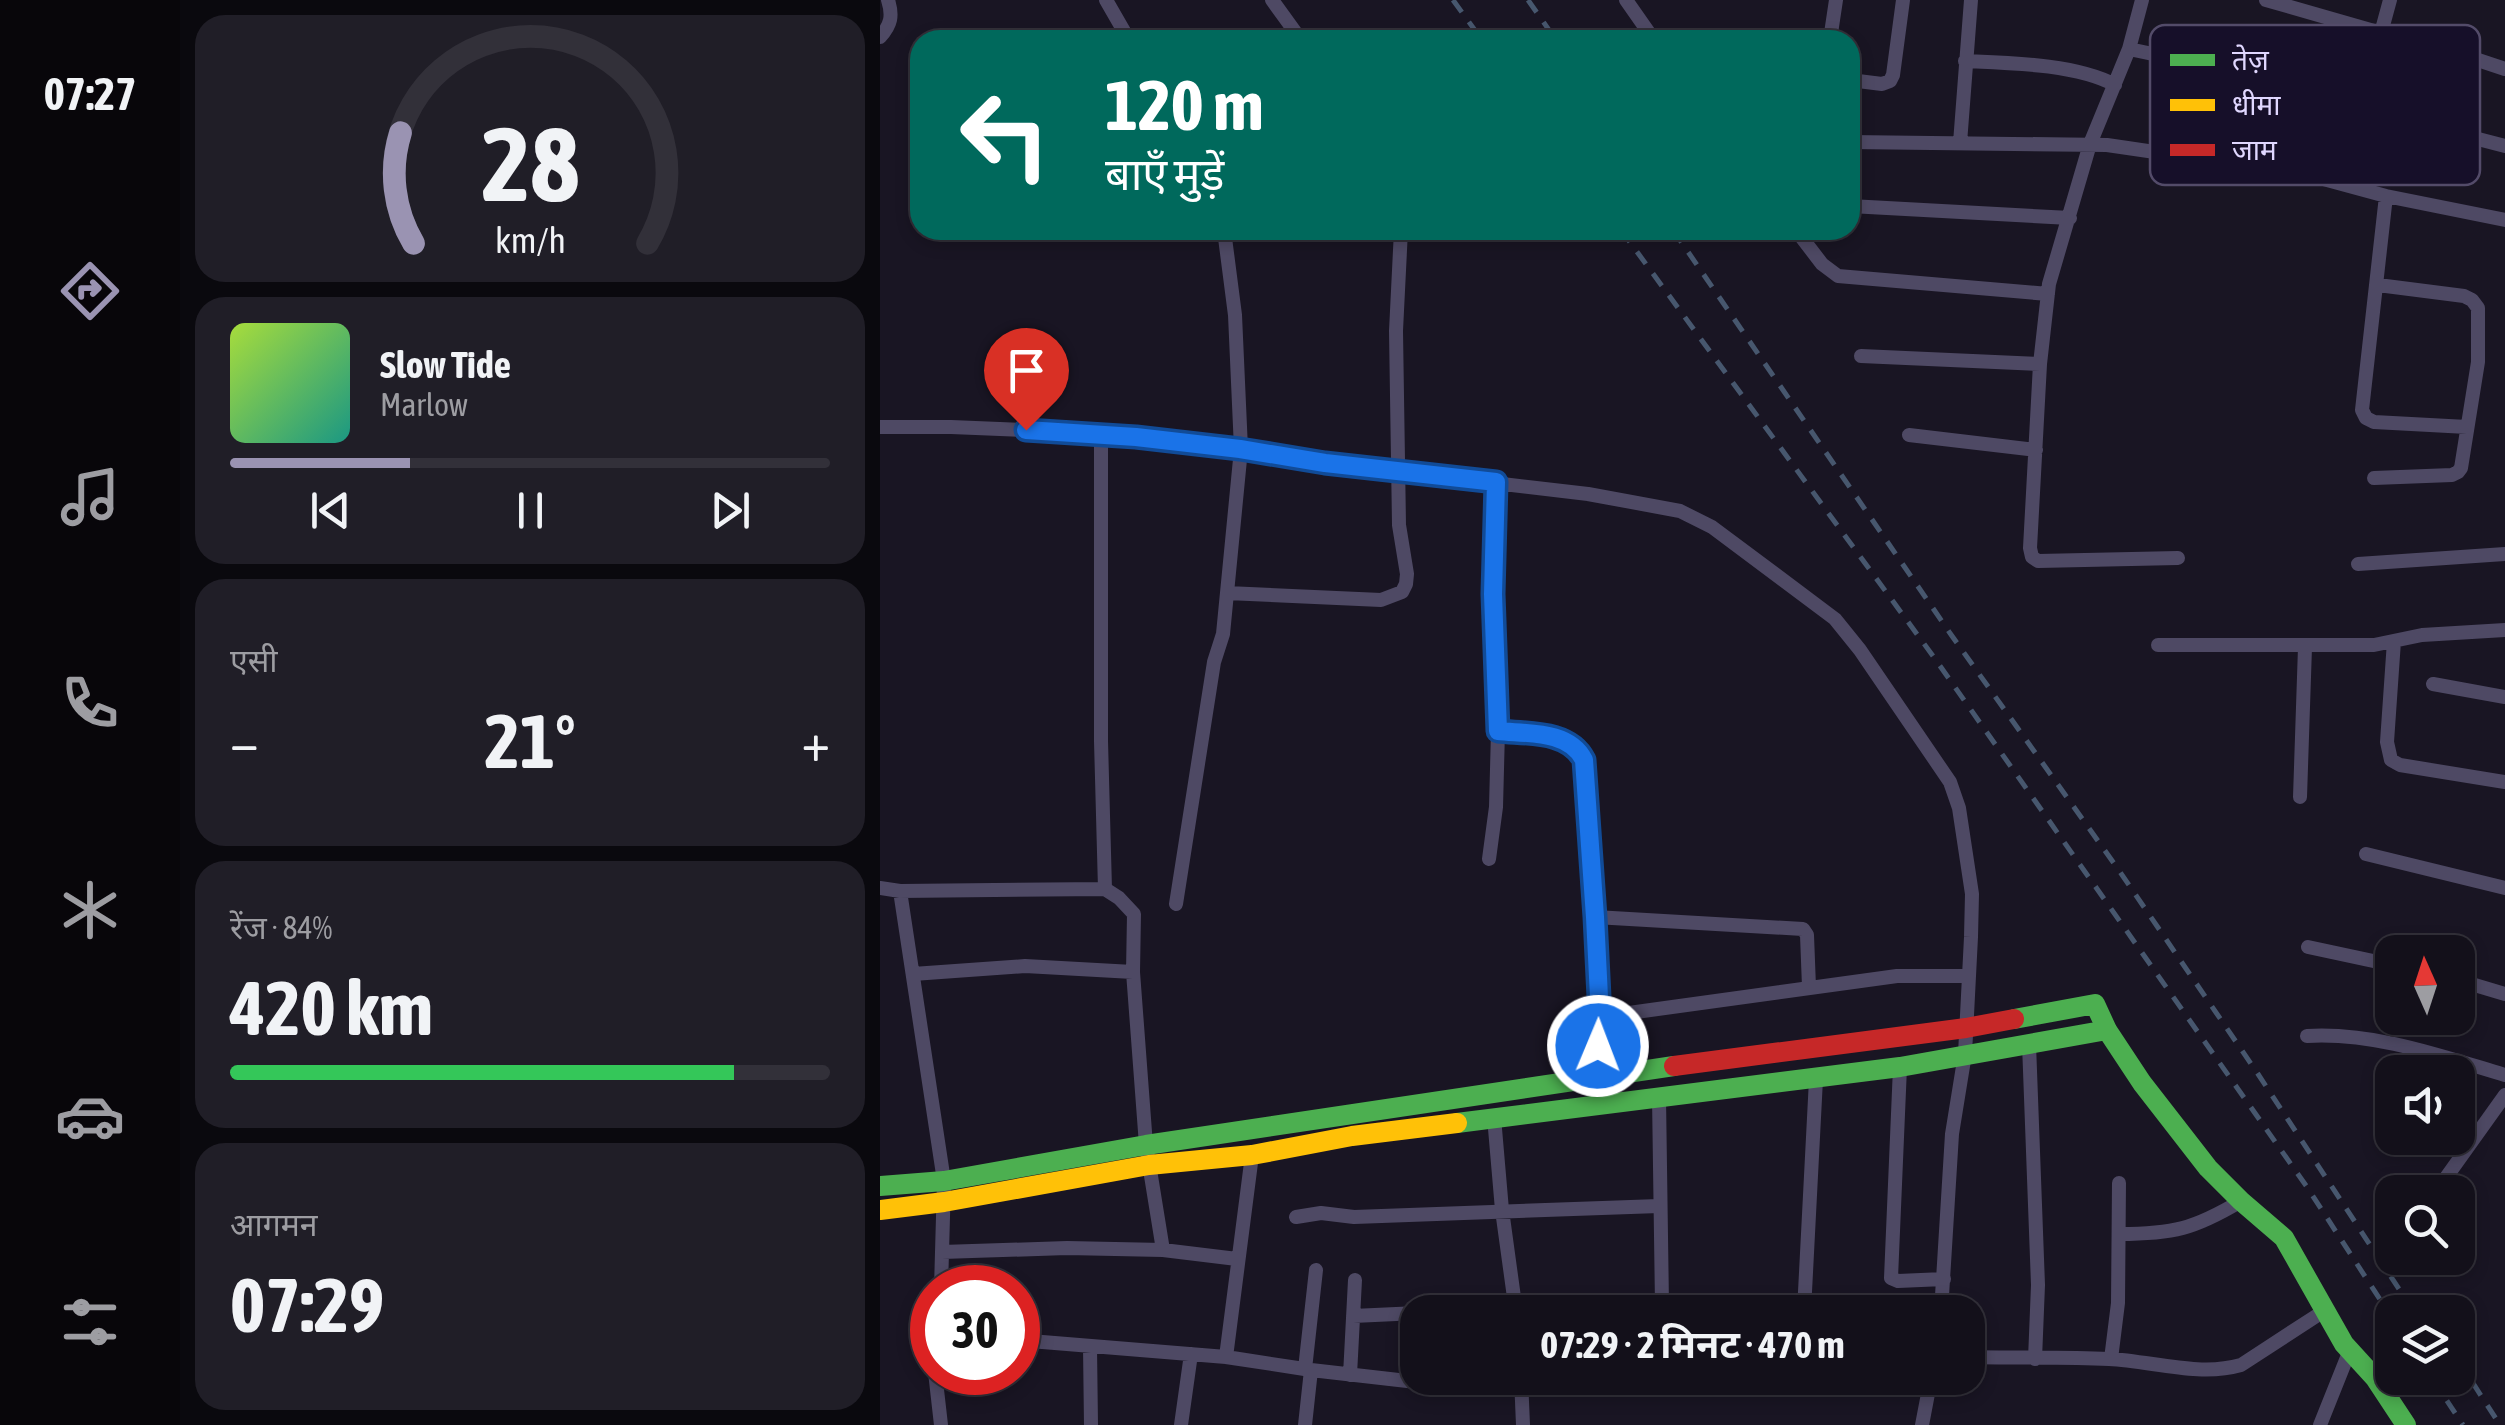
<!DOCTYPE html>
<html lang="hi">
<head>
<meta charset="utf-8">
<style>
  :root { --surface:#13101a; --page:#201e27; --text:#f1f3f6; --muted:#9d9da2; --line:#323039; --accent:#9a93b2 }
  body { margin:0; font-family:"Asap Condensed","Noto Sans Devanagari",sans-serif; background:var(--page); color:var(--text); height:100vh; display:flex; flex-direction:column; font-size:38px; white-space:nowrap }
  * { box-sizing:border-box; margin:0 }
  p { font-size:32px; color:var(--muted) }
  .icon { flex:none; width:55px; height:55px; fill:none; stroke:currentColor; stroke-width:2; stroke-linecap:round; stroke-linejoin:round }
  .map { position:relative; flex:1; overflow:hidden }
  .side { display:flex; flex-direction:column; gap:15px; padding:15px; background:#0a090e; width:700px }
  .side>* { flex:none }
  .hud { position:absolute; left:30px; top:30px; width:950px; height:210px; border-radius:30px; box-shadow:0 5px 15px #0003,0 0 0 2px var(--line); background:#00695c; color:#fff; overflow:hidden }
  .needle { width:65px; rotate:357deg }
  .buttons { position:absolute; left:1495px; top:935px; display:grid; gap:20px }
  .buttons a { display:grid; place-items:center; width:100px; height:100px; border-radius:20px; background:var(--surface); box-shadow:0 5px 15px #0003,0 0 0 2px var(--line); font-size:50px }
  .speed { position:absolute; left:30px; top:1265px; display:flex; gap:20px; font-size:50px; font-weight:700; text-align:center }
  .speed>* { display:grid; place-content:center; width:130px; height:130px; border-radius:50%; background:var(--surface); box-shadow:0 5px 15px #0003,0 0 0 2px var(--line); line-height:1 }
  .speed .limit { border:15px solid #d22; background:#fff; color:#111 }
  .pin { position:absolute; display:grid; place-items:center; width:85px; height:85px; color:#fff; margin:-102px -42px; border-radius:50% 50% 50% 0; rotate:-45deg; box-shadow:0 0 10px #0007 }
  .pin .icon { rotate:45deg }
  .me { position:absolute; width:110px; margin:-55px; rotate:1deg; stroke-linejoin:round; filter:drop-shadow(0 0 8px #0008) }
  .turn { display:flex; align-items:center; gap:35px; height:210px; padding:0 30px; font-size:45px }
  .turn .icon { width:130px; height:130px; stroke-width:2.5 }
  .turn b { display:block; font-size:70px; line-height:85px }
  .big { font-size:75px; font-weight:700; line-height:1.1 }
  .side .tile { flex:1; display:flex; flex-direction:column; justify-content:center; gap:15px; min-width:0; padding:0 35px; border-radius:30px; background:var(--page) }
  .side .dial { align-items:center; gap:0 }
  .dial svg { height:260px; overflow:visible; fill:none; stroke:var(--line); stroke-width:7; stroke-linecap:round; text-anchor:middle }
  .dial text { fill:var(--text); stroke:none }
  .song { display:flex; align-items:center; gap:30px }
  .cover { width:120px; height:120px; border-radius:15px; background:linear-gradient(135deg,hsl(80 70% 55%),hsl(170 70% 35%)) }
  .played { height:10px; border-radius:5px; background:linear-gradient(90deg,var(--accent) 30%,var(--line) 30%) }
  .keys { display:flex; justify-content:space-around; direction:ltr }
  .heat { display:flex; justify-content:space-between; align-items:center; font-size:55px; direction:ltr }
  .charge { height:15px; border-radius:8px; background:linear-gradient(90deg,#34c759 84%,var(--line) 0) }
  .trip { position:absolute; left:520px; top:1295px; width:585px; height:100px; border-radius:30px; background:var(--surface); box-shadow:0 5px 15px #0003,0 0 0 2px var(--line); font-weight:700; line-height:100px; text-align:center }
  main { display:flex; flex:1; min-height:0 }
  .tab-bar { display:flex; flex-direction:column; width:180px; justify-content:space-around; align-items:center; background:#08060a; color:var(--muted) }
  .tab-bar .icon { width:70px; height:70px }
  .tab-bar .selected { color:var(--accent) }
  .tab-bar b { font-size:45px; color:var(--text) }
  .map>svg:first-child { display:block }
</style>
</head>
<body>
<main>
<nav class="tab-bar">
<b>07:27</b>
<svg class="icon selected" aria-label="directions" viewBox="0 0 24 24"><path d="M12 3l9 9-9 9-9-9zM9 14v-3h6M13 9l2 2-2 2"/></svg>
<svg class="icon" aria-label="music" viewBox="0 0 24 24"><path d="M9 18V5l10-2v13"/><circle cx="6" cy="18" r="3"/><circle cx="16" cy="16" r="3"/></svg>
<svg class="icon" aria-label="phone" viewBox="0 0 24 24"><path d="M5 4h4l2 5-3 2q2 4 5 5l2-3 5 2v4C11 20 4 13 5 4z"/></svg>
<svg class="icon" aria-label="climate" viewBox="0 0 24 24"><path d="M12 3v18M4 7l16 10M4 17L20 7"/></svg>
<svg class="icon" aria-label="car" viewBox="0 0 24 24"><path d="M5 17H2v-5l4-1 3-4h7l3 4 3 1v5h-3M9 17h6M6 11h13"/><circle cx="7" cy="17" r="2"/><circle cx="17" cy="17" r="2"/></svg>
<svg class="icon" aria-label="filters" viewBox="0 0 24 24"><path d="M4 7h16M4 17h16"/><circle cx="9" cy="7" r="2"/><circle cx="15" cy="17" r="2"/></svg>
</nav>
<section class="side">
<div class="tile dial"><svg viewBox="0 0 100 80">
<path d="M14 69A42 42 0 1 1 86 69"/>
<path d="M14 69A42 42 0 0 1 10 35" stroke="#9a93b2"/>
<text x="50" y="56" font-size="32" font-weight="700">28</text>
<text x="50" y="72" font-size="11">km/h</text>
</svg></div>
<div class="tile">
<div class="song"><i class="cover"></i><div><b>Slow Tide</b><p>Marlow</p></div></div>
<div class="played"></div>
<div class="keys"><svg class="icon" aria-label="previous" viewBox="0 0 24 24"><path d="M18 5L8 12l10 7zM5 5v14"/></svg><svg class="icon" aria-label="pause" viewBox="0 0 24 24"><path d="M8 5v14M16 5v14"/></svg><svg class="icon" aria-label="next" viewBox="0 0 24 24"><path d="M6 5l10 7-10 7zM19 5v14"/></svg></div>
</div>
<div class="tile"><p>एसी</p>
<div class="heat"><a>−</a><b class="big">21°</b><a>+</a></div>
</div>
<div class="tile"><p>रेंज · 84%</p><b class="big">420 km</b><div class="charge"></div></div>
<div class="tile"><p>आगमन</p><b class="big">07:29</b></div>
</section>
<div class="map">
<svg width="1625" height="1425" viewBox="0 0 1625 1425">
  <rect width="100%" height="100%" fill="#191523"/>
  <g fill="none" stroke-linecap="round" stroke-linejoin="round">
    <path stroke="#4e4964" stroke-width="14" d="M226 0 249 40
      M392 0 421 40
      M746 0 774 40
      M1262 0 1249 49 1210 144 1169 284 1160 364 1150 548 1152 557 1158 561 1298 558
      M1386 0 1501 33 1510 0
      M1501 33 1568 50 1625 69
      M0 37C11 25 13 16 8 0
      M950 40 956 0
      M1249 49 1373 75 1471 106 1625 146
      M1085 61C1130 63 1196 64 1235 85
      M970 80 1002 84 1010 81 1013 75 1023 0
      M1546 127 1568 50
      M970 142 1227 145 1425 174 1506 196 1625 220
      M1080 143 1091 0
      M1506 196 1482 410 1486 418 1494 422 1587 427
      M970 206 1190 218
      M916 230 942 264 958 276 1168 294
      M981 356 1160 364
      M0 427H71L221 433 361 449 355 315 344 230
      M221 433V741L225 889
      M1029 435 1156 450
      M1494 478 1572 475 1578 472 1581 468 1598 362V308L1592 300 1584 296 1498 285
      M1478 564 1625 554
      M347 593 501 600 522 592 526 584 527 574 519 525 516 331 521 230
      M1514 641 1507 742 1511 760 1520 765 1625 782
      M1278 645H1494L1542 635 1625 630
      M1553 684 1625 697
      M618 731C647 734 689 730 704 760L715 917 720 1017 717 1076 720 1104
      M1420 797 1425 647
      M1486 854 1625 888
      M609 859 616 807 618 731 613 595 616 482
      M0 888 20 891 225 889 239 898 254 914 253 972 266 1145 283 1250
      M20 891 64 1181 61 1288
      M296 904 334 662 343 634 361 449 445 463 708 494 800 511 832 527 955 619 980 650 1070 782 1079 808 1092 894 1091 937 1085 1054 1072 1134 1061 1312
      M715 917 923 929 927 935 929 987
      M1428 947 1512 965
      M33 974 145 966 253 972
      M1578 980 1625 994
      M720 1017 1017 976H1089
      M1427 1036C1494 1032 1561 1056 1625 1075
      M1149 1044 1158 1285 1155 1359
      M1020 1067 1011 1278 1018 1281 1064 1279
      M614 1117 622 1210 636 1312
      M1560 1186 1625 1095
      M416 1217 441 1213 474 1217 779 1206
      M1239 1234C1293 1234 1314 1229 1361 1201
      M62 1252 187 1248 283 1250 357 1259
      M924 1311 936 1079
      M544 1312 623 1308 715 1312
      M779 1312 782 1305 779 1097
      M473 1316 538 1313
      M138 1340 346 1357 431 1370 536 1382 600 1378
      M210 1347 211 1425
      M346 1357 372 1155
      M1088 1357C1135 1358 1182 1357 1229 1359 1272 1361 1319 1377 1361 1365L1444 1311
      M1231 1359 1238 1303 1239 1183
      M425 1369 436 1270
      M55 1372 61 1425
      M470 1375 475 1280
      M641 1378 643 1425
      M685 1378 783 1385 874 1384
      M301 1425 311 1354
      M425 1425 431 1370
      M1042 1425 1051 1378
      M1440 1425 1470 1350"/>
    <path stroke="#4caf50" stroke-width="20" d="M1134 1019 1215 1004 1227 1030 1262 1083 1328 1168 1361 1201 1404 1238 1464 1344 1495 1378 1526 1425
      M577 1123 1020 1067 1227 1030
      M0 1186 64 1181 266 1145 794 1066"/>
    <path stroke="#ffc107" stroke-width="20" d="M0 1210 64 1202 269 1165 372 1155 472 1136 577 1123"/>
    <path stroke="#c62828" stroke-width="20" d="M794 1066 1086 1028 1134 1019"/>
    <path stroke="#47576e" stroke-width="5" stroke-dasharray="15 12" stroke-linecap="butt" d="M573 0 602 40
      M648 0 676 40
      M741 230 1053 656 1427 1187 1512 1318
      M793 230 1072 636 1238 869 1378 1074 1534 1312
      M1578 1360 1620 1425
      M1552 1378 1583 1425"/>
  </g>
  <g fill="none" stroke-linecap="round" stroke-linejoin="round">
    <g stroke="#114b97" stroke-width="25">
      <path id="route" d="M146 430 256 437 360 449 445 463 616 482 613 594 618 731C647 734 689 730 704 760L715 917 720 1017 718 1046"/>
    </g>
    <use href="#route" stroke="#1a73e8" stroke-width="18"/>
  </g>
  <rect x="1270" y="25" width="330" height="160" rx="15" fill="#160f29" stroke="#534b69" stroke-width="2.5"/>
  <rect x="1290" y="54" width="45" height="12" fill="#4caf50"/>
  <rect x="1290" y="99" width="45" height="12" fill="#ffc107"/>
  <rect x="1290" y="144" width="45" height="12" fill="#c62828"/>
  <g font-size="28" fill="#e0d7ff">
    <text x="1352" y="70">तेज़</text>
    <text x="1352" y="115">धीमा</text>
    <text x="1352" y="160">जाम</text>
  </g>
</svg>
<div class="buttons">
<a><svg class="needle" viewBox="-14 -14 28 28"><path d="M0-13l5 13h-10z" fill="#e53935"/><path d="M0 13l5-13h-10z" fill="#9d9da2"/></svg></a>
<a><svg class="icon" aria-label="sound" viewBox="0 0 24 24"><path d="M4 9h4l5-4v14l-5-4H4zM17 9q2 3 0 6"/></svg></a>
<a><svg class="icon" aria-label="search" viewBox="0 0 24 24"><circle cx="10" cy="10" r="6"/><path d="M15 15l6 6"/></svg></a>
<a><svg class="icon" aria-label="layers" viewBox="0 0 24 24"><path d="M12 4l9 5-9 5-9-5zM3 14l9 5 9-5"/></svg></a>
</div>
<div class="speed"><div class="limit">30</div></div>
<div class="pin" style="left:146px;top:430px;background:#d93025"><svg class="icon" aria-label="arrive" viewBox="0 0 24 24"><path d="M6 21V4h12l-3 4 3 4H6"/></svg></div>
<svg class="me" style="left:718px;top:1046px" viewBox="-20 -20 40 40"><circle r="17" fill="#1a73e8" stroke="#fff" stroke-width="3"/><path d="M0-11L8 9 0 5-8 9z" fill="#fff"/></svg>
<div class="trip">07:29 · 2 मिनट · 470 m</div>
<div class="hud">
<div class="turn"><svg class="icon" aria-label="left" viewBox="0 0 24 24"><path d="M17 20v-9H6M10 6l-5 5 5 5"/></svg><div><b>120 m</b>बाएँ मुड़ें</div></div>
</div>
</div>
</main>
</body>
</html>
